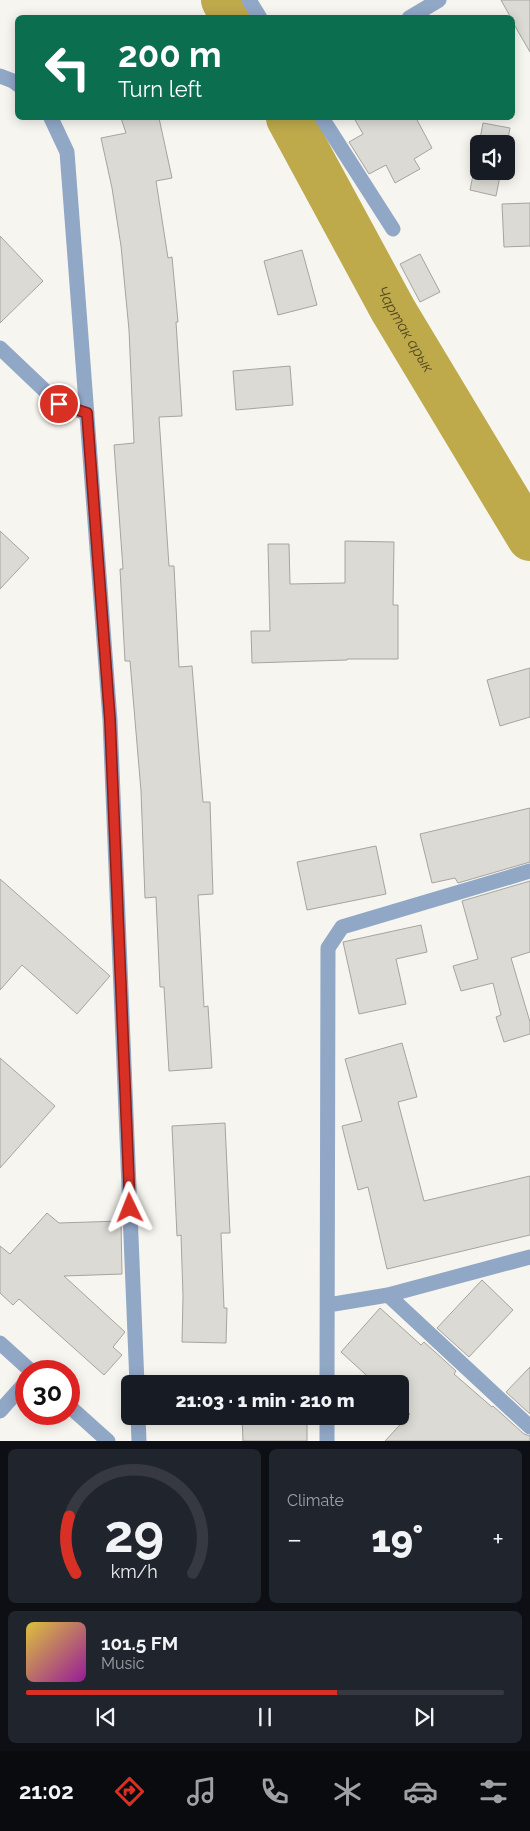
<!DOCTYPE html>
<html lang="en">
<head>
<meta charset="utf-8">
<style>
  :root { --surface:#171b24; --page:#20242c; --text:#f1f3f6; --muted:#9ea1a6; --line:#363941; --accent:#d93025 }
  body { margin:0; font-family:Raleway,sans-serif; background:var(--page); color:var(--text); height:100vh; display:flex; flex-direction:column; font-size:19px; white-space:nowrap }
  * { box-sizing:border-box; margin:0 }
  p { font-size:16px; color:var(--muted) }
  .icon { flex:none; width:28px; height:28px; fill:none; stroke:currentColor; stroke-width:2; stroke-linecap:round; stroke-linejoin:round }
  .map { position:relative; height:1441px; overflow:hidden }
  .drawer { display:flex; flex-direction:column; gap:8px; padding:8px; background:#0d0f14; flex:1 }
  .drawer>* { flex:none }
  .top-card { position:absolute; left:15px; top:15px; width:500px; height:105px; border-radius:8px; box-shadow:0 2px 12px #0003; background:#0b6e4f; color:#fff; overflow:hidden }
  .buttons { position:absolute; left:470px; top:135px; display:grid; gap:10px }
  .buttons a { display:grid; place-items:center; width:45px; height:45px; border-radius:8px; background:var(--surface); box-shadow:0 2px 12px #0003; font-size:25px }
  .speed { position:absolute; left:15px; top:1360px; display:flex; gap:10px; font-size:25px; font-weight:700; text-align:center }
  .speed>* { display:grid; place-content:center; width:65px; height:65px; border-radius:50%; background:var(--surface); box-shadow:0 2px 12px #0003; line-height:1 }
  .speed .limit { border:8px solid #d22; background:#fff; color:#111 }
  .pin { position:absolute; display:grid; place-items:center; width:42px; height:42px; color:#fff; margin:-21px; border:2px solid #fff; border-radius:50%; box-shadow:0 1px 5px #0007 }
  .me { position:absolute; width:55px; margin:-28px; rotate:358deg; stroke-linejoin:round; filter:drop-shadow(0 0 4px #0008) }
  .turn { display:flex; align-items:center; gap:18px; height:105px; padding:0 20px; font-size:22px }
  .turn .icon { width:65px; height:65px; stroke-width:2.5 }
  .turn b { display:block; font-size:35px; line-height:42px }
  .big { font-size:38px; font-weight:800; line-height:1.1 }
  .drawer .tile { flex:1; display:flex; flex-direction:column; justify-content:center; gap:8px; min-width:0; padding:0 18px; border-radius:8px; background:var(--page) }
  .drawer .dial { align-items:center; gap:0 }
  .dial svg { height:130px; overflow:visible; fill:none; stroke:var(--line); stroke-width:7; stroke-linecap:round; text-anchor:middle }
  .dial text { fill:var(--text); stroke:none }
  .song { display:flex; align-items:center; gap:15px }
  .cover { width:60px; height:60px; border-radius:8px; background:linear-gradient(135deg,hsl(50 70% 55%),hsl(300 70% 35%)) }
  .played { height:5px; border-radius:2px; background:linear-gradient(90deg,var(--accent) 65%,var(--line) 65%) }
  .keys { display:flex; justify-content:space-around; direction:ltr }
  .heat { display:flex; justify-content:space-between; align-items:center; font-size:28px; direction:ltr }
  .drawer .tiles { flex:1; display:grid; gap:8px; grid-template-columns:1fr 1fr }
  .tile:last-child { grid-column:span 2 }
  .trip { position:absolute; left:121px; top:1375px; width:288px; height:50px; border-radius:8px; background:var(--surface); box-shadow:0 2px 12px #0003; font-weight:800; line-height:50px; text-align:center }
  .tab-bar { display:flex; height:80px; justify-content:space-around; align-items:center; background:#090b0e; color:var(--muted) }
  .tab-bar .icon { width:35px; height:35px }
  .tab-bar .active { color:var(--accent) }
  .tab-bar b { font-size:22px; color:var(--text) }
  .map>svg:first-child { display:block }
</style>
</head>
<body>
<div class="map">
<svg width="530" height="1441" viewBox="0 0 530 1441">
  <rect width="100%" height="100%" fill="#f7f5ef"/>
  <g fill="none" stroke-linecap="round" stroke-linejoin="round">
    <g stroke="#bea94b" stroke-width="46">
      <path d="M224 0 234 18"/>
      <path id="s1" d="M289 118 393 310 530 538"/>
    </g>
  </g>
  <path fill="#dcdad5" stroke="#a5a49e" d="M501 0H530V52L512 21V18H511Z
    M121 118H159L172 178 156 181 168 258 172 257 178 322H176L182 416 159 417 169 566H174L179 667 192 666 203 802H210L213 894 198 895 204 1007 208 1006 212 1068 169 1071 164 987H160L156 897 145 898 141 791 130 661H125L120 569H123L114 445 134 443 129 330 121 246 112 188 101 138 126 133Z
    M354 118H416L432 148 414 159 420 169 395 183 386 165 369 174 349 142 363 134Z
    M483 123 510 128 506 148V144H479Z
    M479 145V171H501L496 196 470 190Z
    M530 203V246L504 247 502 204Z
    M0 236 43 281 0 323Z
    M302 250 317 305 278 315 264 261Z
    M420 254 440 292 420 302 400 264Z
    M290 366 293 405 236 410 233 371Z
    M0 531 29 558 0 589Z
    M345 541 394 542 393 605H398V659H347V660L252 663 251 631H270L268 544H289L290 584 345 583Z
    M530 668V717L500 726 487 680Z
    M530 808V862L458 883 455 878 432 883 420 834Z
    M376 846 386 894 307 910 297 862Z
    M0 879 110 976 77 1014 22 965 0 990Z
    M530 881V952L511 958 530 1022V1034L504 1042 496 1017 501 1015 493 983 461 991 453 966 478 959 462 901Z
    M421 925 427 952 396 959 406 1004 359 1014 343 942Z
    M402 1043 417 1097 398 1102 424 1201 530 1176V1235L387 1269 368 1187 358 1190 342 1126 362 1121 345 1059Z
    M0 1058 55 1106 0 1168Z
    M225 1123 230 1233H221L224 1308H227L226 1343 182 1342 183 1296 181 1235 177 1236 172 1126Z
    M47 1213 59 1223 121 1221 122 1274 64 1276 125 1332 113 1347 122 1355 104 1375 19 1299 13 1305 0 1293V1246L10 1254Z
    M482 1280 513 1310 469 1357 437 1328Z
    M380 1308 421 1345 424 1342 456 1371 454 1374 492 1407 493 1406 524 1434 530 1436V1441H385L410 1414 400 1405V1384H376L341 1352Z
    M530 1367V1414L506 1392Z
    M306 1378V1384H242L241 1379Z
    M242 1416H307V1441H243Z"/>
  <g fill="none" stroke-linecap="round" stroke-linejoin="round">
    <path stroke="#90a7c6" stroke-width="15" d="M249 0 260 18
      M409 18 439 0
      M0 76 13 81 18 85
      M51 118 67 152 110 720 137 1384
      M322 118 393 229
      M0 348 59 404 87 413
      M388 1295 530 1427
      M328 1305 388 1295 530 1257
      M0 1343 31 1371
      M327 1384 328 948 342 927 530 871
      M69 1406 108 1441
      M0 1411 26 1382
      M138 1416 139 1441
      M327 1441V1416"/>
  </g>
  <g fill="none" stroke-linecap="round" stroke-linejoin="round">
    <g stroke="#8d1f18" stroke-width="12">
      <path id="route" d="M59 404 87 413 110 720 130 1208"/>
    </g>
    <use href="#route" stroke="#d93025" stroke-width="9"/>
  </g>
  <g text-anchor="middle" stroke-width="4" stroke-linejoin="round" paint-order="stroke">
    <g font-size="15" font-style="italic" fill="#524921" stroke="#fff">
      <text dy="5" stroke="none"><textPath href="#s1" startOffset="241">Чартак арык</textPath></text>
    </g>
  </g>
</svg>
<div class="buttons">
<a><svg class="icon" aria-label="sound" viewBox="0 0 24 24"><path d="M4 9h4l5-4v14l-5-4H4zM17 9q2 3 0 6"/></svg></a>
</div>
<div class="speed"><div class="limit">30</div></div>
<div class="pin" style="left:59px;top:404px;background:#d93025"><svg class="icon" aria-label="arrive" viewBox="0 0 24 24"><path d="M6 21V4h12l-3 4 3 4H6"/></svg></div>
<svg class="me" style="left:130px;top:1208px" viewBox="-20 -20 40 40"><path d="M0-17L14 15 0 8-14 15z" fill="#d93025" stroke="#fff" stroke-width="4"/></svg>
<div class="trip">21:03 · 1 min · 210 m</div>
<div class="top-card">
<div class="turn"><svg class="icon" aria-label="left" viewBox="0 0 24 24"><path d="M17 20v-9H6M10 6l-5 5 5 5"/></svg><div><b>200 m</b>Turn left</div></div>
</div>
</div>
<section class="drawer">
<div class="tiles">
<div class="tile dial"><svg viewBox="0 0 100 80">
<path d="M14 69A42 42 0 1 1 86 69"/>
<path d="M14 69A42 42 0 0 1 10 34" stroke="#d93025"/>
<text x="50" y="56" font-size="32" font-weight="700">29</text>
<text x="50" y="72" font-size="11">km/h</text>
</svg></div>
<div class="tile"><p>Climate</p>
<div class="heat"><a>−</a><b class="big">19°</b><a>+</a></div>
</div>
<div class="tile">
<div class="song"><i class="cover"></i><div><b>101.5 FM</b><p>Music</p></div></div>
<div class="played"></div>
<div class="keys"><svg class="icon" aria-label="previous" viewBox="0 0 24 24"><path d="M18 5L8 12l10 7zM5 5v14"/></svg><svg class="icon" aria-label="pause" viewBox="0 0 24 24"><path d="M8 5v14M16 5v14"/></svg><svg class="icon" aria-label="next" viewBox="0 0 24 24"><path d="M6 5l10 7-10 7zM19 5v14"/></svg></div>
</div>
</div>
</section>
<nav class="tab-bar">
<b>21:02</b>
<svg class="icon active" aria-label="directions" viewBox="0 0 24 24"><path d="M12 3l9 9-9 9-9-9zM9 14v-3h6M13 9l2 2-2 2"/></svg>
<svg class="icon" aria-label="music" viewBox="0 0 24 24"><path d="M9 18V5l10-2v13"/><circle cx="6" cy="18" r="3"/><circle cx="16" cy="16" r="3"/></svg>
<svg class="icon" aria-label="phone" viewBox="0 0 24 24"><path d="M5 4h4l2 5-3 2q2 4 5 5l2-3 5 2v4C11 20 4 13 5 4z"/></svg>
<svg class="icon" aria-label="climate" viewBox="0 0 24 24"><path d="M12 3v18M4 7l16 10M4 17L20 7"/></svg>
<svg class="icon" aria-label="car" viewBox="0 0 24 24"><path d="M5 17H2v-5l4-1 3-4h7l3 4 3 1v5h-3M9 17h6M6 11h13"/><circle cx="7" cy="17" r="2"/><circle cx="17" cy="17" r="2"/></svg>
<svg class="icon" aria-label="filters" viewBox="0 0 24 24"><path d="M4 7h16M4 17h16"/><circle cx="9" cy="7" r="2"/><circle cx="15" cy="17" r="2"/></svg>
</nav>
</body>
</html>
